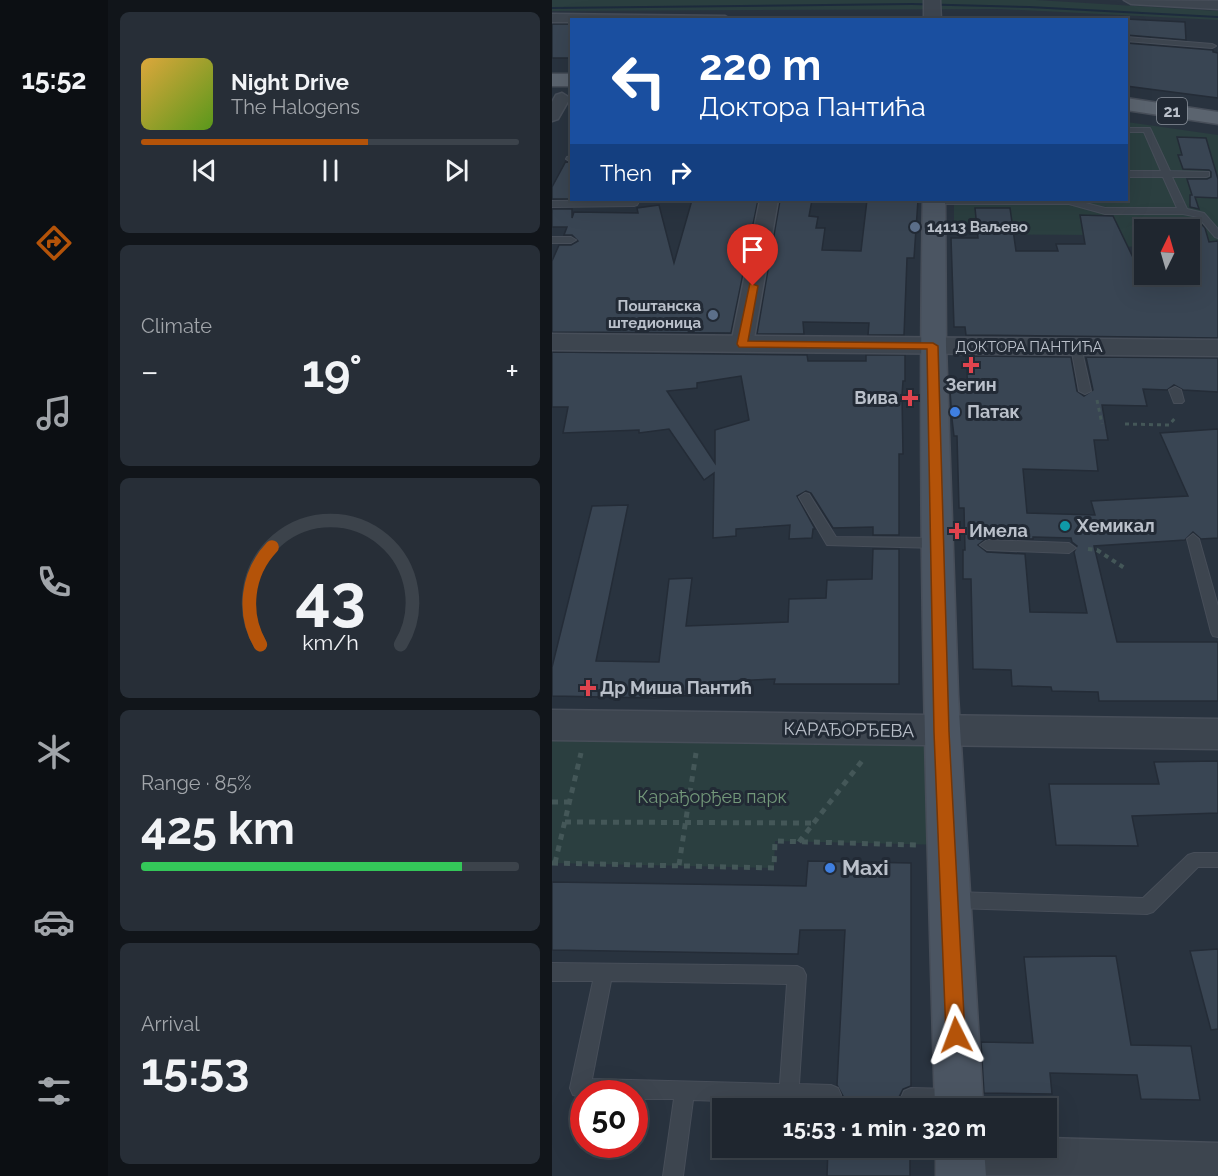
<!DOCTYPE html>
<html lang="en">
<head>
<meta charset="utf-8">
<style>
  :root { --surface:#1f262f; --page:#272e37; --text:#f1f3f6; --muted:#a1a5aa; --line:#3c434b; --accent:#b45309 }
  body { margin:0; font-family:Raleway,sans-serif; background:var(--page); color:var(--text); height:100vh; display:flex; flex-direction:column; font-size:22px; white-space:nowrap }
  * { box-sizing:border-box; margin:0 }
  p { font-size:20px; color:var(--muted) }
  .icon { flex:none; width:33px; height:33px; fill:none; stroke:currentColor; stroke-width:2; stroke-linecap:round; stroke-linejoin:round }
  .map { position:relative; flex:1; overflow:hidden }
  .drawer { display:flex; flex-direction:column; gap:12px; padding:12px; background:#11151a; width:444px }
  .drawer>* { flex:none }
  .hud { position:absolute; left:18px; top:18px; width:558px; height:183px; border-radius:0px; box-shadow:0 6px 24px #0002,0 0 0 2px var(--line); background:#1a4fa0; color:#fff; overflow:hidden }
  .needle { width:39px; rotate:5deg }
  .buttons { position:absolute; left:582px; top:219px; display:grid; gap:12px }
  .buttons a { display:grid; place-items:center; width:66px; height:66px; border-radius:0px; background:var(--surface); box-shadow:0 6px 24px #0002,0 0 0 2px var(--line); font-size:30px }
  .speed { position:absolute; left:18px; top:1080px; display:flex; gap:12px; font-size:30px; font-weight:700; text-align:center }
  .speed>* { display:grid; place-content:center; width:78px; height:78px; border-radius:50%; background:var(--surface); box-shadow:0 6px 24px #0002,0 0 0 2px var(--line); line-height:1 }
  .speed .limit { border:9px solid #d22; background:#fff; color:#111 }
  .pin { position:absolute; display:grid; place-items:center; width:51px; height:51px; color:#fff; margin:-62px -26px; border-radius:50% 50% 50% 0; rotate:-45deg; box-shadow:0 0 6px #0007 }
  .pin .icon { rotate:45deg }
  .me { position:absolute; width:66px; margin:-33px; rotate:357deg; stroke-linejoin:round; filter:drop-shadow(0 0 4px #0008) }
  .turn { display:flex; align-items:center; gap:21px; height:126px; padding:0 30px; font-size:27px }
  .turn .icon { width:78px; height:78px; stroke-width:2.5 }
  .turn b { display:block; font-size:42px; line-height:51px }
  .then { display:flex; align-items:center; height:57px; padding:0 30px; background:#0003; gap:12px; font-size:22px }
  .big { font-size:45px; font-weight:700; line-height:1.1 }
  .drawer .tile { flex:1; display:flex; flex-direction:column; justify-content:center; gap:9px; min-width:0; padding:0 21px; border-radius:9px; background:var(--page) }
  .drawer .dial { align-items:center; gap:0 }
  .dial svg { height:156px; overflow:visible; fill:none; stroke:var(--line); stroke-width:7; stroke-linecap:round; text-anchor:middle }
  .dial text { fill:var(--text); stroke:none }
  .song { display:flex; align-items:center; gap:18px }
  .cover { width:72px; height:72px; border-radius:9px; background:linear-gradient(135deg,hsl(40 70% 55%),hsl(90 70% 35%)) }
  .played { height:6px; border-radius:3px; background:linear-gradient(90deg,var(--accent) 60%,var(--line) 60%) }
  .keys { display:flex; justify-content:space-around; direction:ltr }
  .heat { display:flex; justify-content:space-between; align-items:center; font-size:33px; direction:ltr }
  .charge { height:9px; border-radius:4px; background:linear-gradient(90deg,#34c759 85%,var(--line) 0) }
  .trip { position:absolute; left:160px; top:1098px; width:345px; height:60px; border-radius:0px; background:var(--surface); box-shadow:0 6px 24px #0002,0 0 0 2px var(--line); font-weight:700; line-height:60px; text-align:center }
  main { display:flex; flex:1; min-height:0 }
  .menu { display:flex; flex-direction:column; width:108px; justify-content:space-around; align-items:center; background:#0c0f13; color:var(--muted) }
  .menu .icon { width:42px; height:42px }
  .menu .on { color:var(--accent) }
  .menu b { font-size:27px; color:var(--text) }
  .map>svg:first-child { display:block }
</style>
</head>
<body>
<main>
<nav class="menu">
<b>15:52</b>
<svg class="icon on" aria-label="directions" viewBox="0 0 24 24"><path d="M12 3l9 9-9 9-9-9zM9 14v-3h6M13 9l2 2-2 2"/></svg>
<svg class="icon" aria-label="music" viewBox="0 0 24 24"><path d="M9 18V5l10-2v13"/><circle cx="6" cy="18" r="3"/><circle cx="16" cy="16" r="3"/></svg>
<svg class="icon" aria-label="phone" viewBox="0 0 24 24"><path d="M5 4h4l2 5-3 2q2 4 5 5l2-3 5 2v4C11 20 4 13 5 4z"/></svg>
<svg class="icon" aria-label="climate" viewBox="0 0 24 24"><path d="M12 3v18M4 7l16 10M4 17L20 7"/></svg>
<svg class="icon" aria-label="car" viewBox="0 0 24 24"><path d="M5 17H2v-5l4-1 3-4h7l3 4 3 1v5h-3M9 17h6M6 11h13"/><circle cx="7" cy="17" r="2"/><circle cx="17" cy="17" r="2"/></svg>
<svg class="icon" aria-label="filters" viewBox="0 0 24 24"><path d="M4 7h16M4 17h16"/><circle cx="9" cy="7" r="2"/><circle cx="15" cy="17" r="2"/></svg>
</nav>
<section class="drawer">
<div class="tile">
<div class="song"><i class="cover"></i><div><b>Night Drive</b><p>The Halogens</p></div></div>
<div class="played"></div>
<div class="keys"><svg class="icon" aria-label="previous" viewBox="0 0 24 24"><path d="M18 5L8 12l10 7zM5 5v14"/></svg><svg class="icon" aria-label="pause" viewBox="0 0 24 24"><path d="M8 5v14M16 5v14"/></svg><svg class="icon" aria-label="next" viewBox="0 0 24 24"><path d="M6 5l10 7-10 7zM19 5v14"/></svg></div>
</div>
<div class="tile"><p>Climate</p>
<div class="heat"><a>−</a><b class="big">19°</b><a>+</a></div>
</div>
<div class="tile dial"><svg viewBox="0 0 100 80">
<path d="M14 69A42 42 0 1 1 86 69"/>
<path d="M14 69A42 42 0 0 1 20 19" stroke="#b45309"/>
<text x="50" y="56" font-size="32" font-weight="700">43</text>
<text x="50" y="72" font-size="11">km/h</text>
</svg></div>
<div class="tile"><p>Range · 85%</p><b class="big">425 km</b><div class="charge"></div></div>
<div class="tile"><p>Arrival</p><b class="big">15:53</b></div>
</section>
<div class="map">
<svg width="666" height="1176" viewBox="0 0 666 1176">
  <rect width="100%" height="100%" fill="#29333f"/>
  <path fill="#2b3f40" d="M0 0H484L666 11V20L447 9 0 11Z
    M575 122 666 135V243L638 244V230H592V246L548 248 543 235 402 234V200H574Z
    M0 725 389 732 395 845 223 841 222 868 0 863Z"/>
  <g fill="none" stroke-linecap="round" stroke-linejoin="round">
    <path fill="#1d2b3d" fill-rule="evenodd" d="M360 3 477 6 666 16V18L477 8 360 5 0 9V7Z"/>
  </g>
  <path fill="#394553" stroke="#242c37" stroke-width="1.5" fill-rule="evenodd" d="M574 19 633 22 634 40 574 35Z
    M0 24H20V58H0Z
    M574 43 661 50V52L666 53V98L574 86Z
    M625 137 654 138 666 179V198L643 197 647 209 638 207V195H640L635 179H655L659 177V172L657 170 631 169 626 155H630Z
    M14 161 20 164V199H0V187Z
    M140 200H206L179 333 0 332V261L7 245H19L26 241 20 235H12L15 227H0V209H20V218L22 212 86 213 85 208 107 205 122 263Z
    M228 200H260L257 216 266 217 264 228H273L270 250 309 251 315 200H366L362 258H355L352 335H316L317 323 251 322 252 334H205Z
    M423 208H458L464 251H506L504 244H533L528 215 561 216 589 274H638V218L645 219 653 228 657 242 666 241V338L414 335 413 327H402L399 238H426Z
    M0 352 255 355 256 361H314V355H353V381H351L350 395 351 454H347V535H321V527L281 528 259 493 254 491 245 496 263 529H261L260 538 237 539 238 525 184 529V536L161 538 162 473 152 480 117 429 87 433V430L11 433 16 407H0ZM189 376 197 420 163 430V463L115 391 145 388V383Z
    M414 356 519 357 525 391 532 396 541 390 534 357 666 358V392L631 390 622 385 615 390 591 389 595 406 550 405 556 440H542L546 471 471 469 475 513 543 515 539 501 636 496 608 433 666 429V538L649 539 641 532 633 540 542 546 565 642H666V701H547L546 692 500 691 499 687 460 686 459 670 421 669 419 579H411V550H413L412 508H407L405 436H402L400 419 398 391H416ZM481 537 519 538 520 542 525 546 522 552 535 613 478 612 473 554 435 552 426 545 435 538 481 539Z
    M76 505 44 661 107 662 117 579 140 578 134 626 236 622 237 599 274 598 275 580 320 579 321 549H347V684H222L223 679 157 682 156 694 103 698 0 696V667L40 506Z
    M666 761V813L580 816 586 846 504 845 497 784H607L602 762Z
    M256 861 359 863V1086L351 1089 347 1097 350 1106 354 1108H278L287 1104 291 1096 285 1085 293 930H248L246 954 0 950V882L254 886Z
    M666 949V1029L659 1030 638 951Z
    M564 956 579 1045 639 1046 648 1100 589 1099 585 1075 498 1073 500 1094 432 1093 429 1042 481 1043 472 957Z
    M276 1148H358V1176H275Z"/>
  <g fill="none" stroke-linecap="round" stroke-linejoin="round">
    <g stroke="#474e59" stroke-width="2">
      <path id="service" d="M574 37 660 44 664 46 660 48 574 41Z
        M574 128H598L618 171 657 172V176L654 177H620L635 209 652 213 666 229V238L663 237 646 217 631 214H553L517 204H382L377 201 522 200 553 208H625L611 177H574V171H609L592 132H574Z
        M20 156V162L14 159 15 157Z
        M88 200 85 205 82 206 0 207V201Z
        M0 237H19L24 240 19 243H0Z
        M524 344 529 347 539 391 533 394 527 391 519 347Z
        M623 387 629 390 632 401 630 403H622L617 390Z
        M253 493 257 494 284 537 385 538 391 543 385 548 275 545 247 497Z
        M641 534 647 539 666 606V637L661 636 659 632 635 539Z
        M435 540 517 543 524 548 517 553 435 550 428 545Z
        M642 853H666V867H646L601 912 595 914 402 908 396 906 393 900 396 894 402 892 591 898 636 855Z
        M0 963 245 966 251 969 254 975 247 1084 279 1085 286 1088 289 1095 286 1102 279 1105 141 1100 131 1176H111L122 1099H82V1094H32V1098L21 1095 18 1088 41 981H0ZM59 981 235 984 228 1084 40 1079Z
        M359 1088 401 1089 408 1092 411 1099 408 1106 401 1108H359L352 1105 349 1098 352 1091Z"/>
    </g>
    <g stroke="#474e59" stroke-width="3">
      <path id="minor" d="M572 0 666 1V9L579 4Z
        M0 14 173 16 180 20H20V22H0Z
        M10 93 18 98 6 119 0 121V102L4 95Z
        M208 200H226L201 344 198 349 190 350 182 349 179 344Z
        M495 1138 666 1143V1176L408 1175 394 1169 388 1155 391 1148H495Z"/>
    </g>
    <g stroke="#474e59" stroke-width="3">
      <path id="tertiary" d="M372 0H388L389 20H372Z
        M0 334 666 340V356L0 350Z
        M0 710 666 719V749L0 740Z"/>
    </g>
    <g stroke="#474e59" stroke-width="3">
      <path id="secondary" d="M371 200H393L394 346 406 695 431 1108H383C374 805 365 503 371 200Z
        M384 1148H432L434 1176H384Z"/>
    </g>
    <g stroke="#474e59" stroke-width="3">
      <path id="primary" d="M0 74H20V86H0Z
        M574 98 666 112V124L574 110Z"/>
    </g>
    <path stroke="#445758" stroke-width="3" stroke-dasharray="4 4" stroke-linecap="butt" d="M545 400 550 424
      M573 424 617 425 624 417"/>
    <path stroke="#445758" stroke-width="4" stroke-dasharray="4.5 4.5" stroke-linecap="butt" d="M536 549 545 550 574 569"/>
    <path stroke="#445758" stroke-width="5" stroke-dasharray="6 6" stroke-linecap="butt" d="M0 802H17
      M13 822 259 823
      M247 842 313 757
      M0 863 222 868 223 841 364 845
      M3 863 29 753
      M127 865 144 753"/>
    <use href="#service" fill="#3d454f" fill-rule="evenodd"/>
    <use href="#minor" fill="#3d454f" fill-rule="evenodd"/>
    <use href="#tertiary" fill="#3d454f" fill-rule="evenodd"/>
    <use href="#secondary" fill="#4b5562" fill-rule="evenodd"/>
    <use href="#primary" fill="#5b646f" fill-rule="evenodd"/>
  </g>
  <path fill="#b45309" stroke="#753606" stroke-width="1.5" d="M198 283 206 286 196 341 381 343 386 346 397 732 413 1035 410 1041 404 1044 397 1041 394 1035 382 732 375 349 187 347 185 344Z"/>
  <g fill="#5c6f8a" stroke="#222a35" stroke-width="2">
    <circle cx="363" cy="227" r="6"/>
    <circle cx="161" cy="315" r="6"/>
  </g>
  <g fill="#e0444e" stroke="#222a35" stroke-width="2">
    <path d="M416 356h6v6h6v6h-6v6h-6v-6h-6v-6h6z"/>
    <path d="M355 389h6v6h6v6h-6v6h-6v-6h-6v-6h6z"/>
    <path d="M402 522h6v6h6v6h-6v6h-6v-6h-6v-6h6z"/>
    <path d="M33 679h6v6h6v6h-6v6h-6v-6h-6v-6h6z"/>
  </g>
  <g fill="#3f7fe0" stroke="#222a35" stroke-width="2">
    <circle cx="403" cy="412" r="6"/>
    <circle cx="278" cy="868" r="6"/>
  </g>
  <circle fill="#0f9aa8" stroke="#222a35" stroke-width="2" cx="513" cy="526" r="6"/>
  <g text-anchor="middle" stroke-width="6" stroke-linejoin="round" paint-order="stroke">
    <g font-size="15" font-weight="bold" fill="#bac0ca" stroke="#222a35" text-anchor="start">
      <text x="375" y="232">14113 Ваљево</text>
      <text x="149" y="311" text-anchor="end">Поштанска<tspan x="149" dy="17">штедионица</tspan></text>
    </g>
    <g font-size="15" fill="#bac0ca" stroke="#222a35">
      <text x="477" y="352">ДОКТОРА ПАНТИЋА</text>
    </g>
    <rect fill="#222a35" stroke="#8c939d" stroke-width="1.5" x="605" y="98" width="30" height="26" rx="4.5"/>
    <g font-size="16" font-weight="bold" fill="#bac0ca">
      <text x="620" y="117">21</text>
    </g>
    <g font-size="18" font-weight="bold" fill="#bac0ca" stroke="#222a35" text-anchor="start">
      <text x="419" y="391" text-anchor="middle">Зегин</text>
      <text x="346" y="404" text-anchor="end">Вива</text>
      <text x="415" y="418">Патак</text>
      <text x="525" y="532">Хемикал</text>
      <text x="417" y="537">Имела</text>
      <text x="48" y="694">Др Миша Пантић</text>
    </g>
    <g font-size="18" fill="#bac0ca" stroke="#222a35">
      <text transform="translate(297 730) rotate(1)" y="6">КАРАЂОРЂЕВА</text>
    </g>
    <g font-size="18" fill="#73987a" stroke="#222a35">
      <text x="160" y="803">Карађорђев парк</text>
    </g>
    <g font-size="21" font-weight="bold" fill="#bac0ca" stroke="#222a35" text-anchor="start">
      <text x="290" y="875">Maxi</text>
    </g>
  </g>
</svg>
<div class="buttons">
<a><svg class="needle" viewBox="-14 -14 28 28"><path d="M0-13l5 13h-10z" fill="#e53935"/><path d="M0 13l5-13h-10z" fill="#a1a5aa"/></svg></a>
</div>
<div class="speed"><div class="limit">50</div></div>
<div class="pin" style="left:201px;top:286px;background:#d93025"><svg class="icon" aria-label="arrive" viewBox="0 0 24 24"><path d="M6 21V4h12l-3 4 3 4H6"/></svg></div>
<svg class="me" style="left:404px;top:1035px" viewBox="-20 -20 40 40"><path d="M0-17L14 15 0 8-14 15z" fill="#b45309" stroke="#fff" stroke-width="4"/></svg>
<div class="trip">15:53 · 1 min · 320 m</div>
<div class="hud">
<div class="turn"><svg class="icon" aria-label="left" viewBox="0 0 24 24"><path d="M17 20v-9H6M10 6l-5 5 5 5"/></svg><div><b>220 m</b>Доктора Пантића</div></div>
<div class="then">Then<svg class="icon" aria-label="right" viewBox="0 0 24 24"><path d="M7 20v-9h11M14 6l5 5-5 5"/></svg></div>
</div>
</div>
</main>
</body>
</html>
